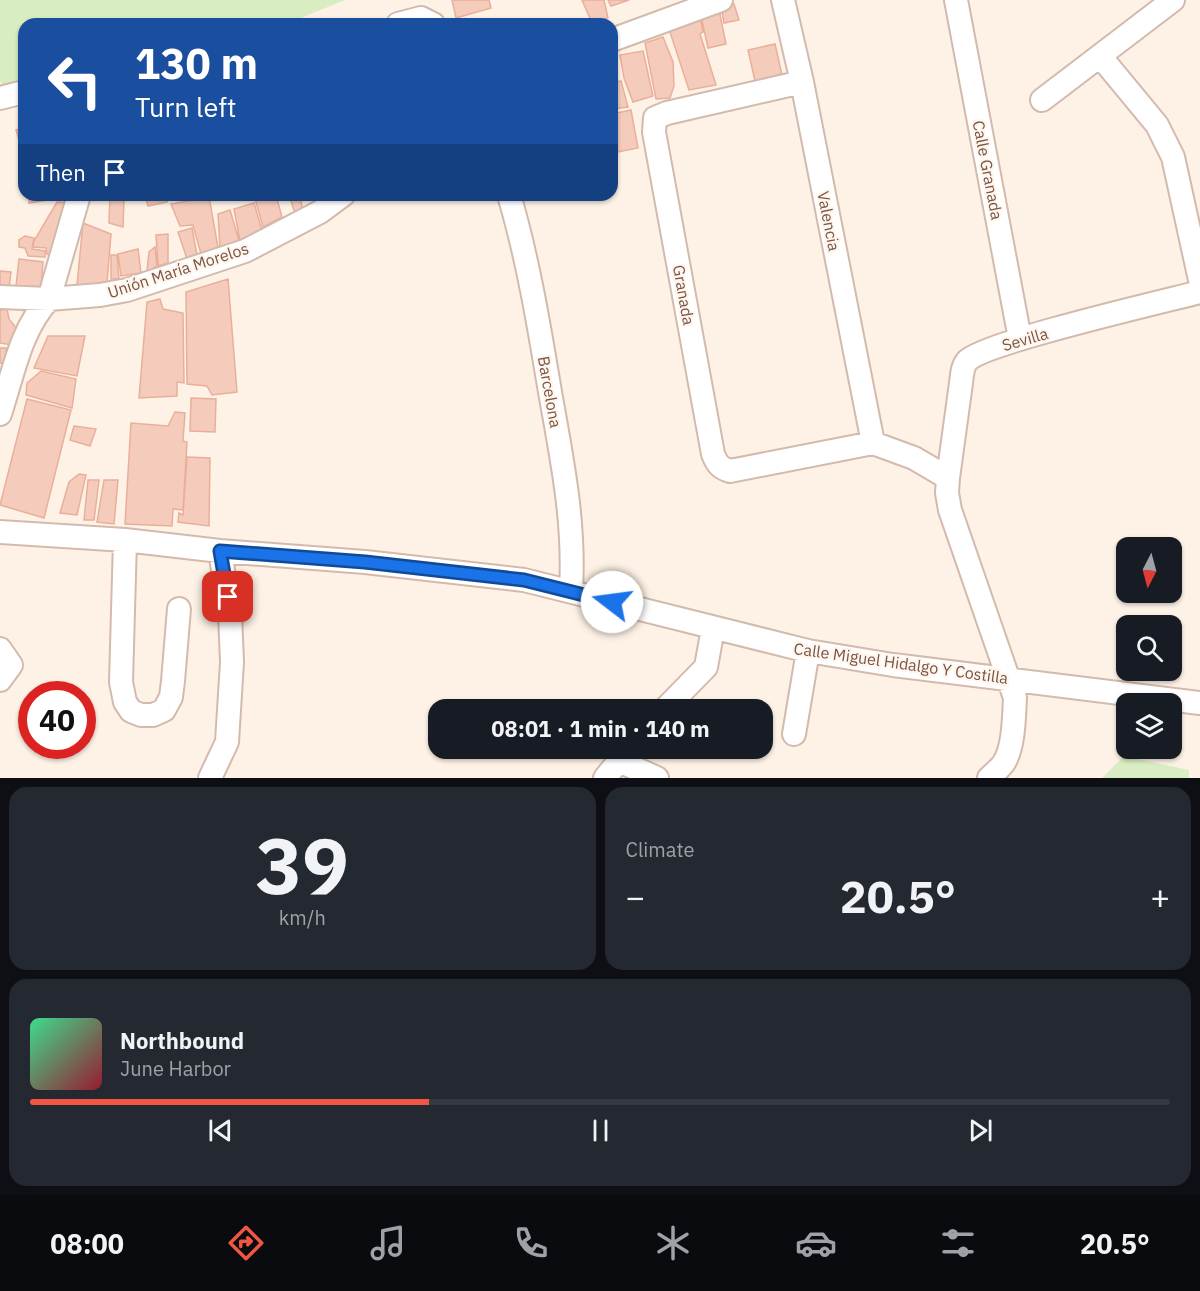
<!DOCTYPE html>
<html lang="en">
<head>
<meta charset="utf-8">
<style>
  :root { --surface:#171b24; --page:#242831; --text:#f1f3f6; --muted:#9ea1a6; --line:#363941; --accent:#f05643 }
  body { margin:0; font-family:"IBM Plex Sans",sans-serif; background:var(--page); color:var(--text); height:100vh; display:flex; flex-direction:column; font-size:22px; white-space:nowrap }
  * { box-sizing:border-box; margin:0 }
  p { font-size:20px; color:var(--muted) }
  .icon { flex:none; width:33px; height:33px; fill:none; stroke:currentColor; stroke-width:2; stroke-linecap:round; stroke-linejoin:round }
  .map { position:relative; height:778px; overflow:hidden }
  .sheet { display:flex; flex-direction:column; gap:9px; padding:9px; background:#0d0f14; flex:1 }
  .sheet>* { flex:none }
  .banner { position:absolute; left:18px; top:18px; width:600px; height:183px; border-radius:18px; box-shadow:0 2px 4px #0004; background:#1a4fa0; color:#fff; overflow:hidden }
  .needle { width:39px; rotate:186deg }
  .fabs { position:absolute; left:1116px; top:537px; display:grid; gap:12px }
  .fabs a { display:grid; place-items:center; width:66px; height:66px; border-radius:12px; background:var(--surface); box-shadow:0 2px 4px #0004; font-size:30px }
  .speed { position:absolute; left:18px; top:681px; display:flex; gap:12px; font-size:30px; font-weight:700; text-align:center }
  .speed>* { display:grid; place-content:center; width:78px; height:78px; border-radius:50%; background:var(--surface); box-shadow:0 2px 4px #0004; line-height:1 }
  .speed .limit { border:9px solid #d22; background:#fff; color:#111 }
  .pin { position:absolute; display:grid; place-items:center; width:51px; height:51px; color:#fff; margin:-26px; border-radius:12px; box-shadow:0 3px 9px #0006 }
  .me { position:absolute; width:66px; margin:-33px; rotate:285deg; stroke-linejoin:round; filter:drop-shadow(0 0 4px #0008) }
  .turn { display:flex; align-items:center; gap:21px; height:126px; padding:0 18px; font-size:27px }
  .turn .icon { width:78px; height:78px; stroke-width:2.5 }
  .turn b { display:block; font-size:42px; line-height:51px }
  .then { display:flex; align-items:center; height:57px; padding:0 18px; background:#0003; gap:12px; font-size:22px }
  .big { font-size:45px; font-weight:800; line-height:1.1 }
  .sheet .card { flex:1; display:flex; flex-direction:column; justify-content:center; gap:9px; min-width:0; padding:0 21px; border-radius:18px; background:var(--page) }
  .sheet .dial { align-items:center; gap:0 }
  .dial b { font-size:78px; line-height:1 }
  .song { display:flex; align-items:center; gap:18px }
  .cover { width:72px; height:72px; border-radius:9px; background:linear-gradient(135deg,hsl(150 70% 55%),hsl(350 70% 35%)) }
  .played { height:6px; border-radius:3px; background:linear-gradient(90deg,var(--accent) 35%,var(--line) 35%) }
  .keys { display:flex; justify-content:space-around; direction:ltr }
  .heat { display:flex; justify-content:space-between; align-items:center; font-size:33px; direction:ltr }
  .sheet .tiles { flex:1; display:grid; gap:9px; grid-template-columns:1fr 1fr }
  .card:last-child { grid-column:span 2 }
  .trip { position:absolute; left:428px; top:699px; width:345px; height:60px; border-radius:18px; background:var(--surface); box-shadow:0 2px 4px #0004; font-weight:800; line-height:60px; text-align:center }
  .dock { display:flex; height:96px; justify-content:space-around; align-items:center; background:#090b0e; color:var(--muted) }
  .dock .icon { width:42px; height:42px }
  .dock .current { color:var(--accent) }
  .dock b { font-size:27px; color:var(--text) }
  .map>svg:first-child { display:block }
</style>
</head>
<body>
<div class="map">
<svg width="1200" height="778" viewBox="0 0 1200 778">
  <rect width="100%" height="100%" fill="#fef2e6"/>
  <path fill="#d9edc3" d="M0 0H345L286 24H24V84L3 86 0 81Z
    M1124 756 1189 770V778H1102Z"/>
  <path fill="#f5ccbb" stroke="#e9af9a" stroke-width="1.5" d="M452 0H489L491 8 456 18Z
    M582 0H604L608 18 592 23Z
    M608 0H629L611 6Z
    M734 4 739 20 724 23 721 6Z
    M719 10 726 44 708 48 701 16Z
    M700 17 703 32 700 34 716 85 689 90 669 29Z
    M663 37 673 62 674 86 670 98 656 99 645 43Z
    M775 44 782 75 755 81 748 50Z
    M643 51 653 96 633 102 624 78 620 55Z
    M621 81 628 107 612 109V83Z
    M631 110 638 148 612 153V114Z
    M24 127V147H21L16 130Z
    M29 195H52V199L29 203Z
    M110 195 124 199 123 227 109 223Z
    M145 195H165L167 202 148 206Z
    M254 195H276L282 217 263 227Z
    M289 195H309L301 201 303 211 295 213Z
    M209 197 218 247 201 254 193 225 180 226 171 204Z
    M57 202 70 203 64 237H55L52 255 47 254 46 248 33 247 34 241Z
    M254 203 263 234 240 241 234 209Z
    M230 210 240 244 220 248 218 214Z
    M83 223 111 234 107 283 77 285Z
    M192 228 197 255 187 259 178 232Z
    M168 234V263L158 266 156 235Z
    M25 236 34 238 32 249 45 251V257L28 256 25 248 19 247V240Z
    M155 247 157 267H154L153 273 147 271 149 252Z
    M138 249 141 273 121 276 118 254Z
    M111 255H117L119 279H111Z
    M19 259 43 262 41 289 16 286Z
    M0 271 11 272 9 288 0 286Z
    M228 279 237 392 212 395 207 386 187 384 186 292Z
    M160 299 163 309 183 313 184 383 177 382V396L139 398 147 302Z
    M7 309 9 319 17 329 12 345 0 343V310Z
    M48 336H85L77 376 34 368Z
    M0 348H6V364L0 363Z
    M41 371 76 379 72 408 26 395 27 383Z
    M191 398 216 399 215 432 190 431Z
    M27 399 71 410 44 518 0 505Z
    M175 412 185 413 183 441 187 442 183 510 173 509 172 526 125 524 131 423 168 426Z
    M74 426 96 429 90 446 70 440Z
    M187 457 210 458 209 526 178 522 179 513 183 515Z
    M79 474 86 475 77 515 60 513 69 482Z
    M88 480H99L94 520H84Z
    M104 480H118L114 524 97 522Z"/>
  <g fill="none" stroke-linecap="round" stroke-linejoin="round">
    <g stroke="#d3baad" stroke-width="26">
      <path id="minor" d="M783 0 802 82 873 443
        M956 0 1020 339
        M398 24 421 18 433 24
        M612 40 721 0
        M1100 56 1157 125 1173 157 1200 280
        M802 82 667 113 655 118 654 132 713 454C717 464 720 468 730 471L873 443 914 458 948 478 947 493 950 510 1015 698C1014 716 1014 749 1003 764 999 769 993 774 989 778
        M0 98 24 92
        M1042 100 1173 0
        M509 195C528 259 539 326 550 392 562 460 575 521 571 591
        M0 297 49 299 100 295 127 290 245 251 320 212 343 195
        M0 414C13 375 20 330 49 299L79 195
        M948 478 961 383C962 376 962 367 967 361 983 343 1165 301 1200 292
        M0 532 125 540 220 551 365 562 524 580 808 651 893 665 1200 703
        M125 540 121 682 125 702 131 711 141 715H153L164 710 171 697 173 681 179 609
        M0 649 11 665 0 680
        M664 710 706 667 713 628
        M794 734 808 651
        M619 761 657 778
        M210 778 227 742 232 662 230 614 220 551
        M605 778 630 748"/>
    </g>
    <use href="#minor" stroke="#fff" stroke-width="22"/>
  </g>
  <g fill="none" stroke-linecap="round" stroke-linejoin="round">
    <g stroke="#114b97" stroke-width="15">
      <path id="route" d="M228 597 220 551 365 562 524 580 612 602"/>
    </g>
    <use href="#route" stroke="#1a73e8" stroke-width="10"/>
  </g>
  <g text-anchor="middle" stroke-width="4.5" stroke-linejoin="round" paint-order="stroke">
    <g font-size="16" fill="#795448" stroke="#fff6ed">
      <text transform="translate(988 170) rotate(79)" y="6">Calle Granada</text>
      <text transform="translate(829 221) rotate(79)" y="6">Valencia</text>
      <text transform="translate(178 270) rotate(-18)" y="6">Unión María Morelos</text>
      <text transform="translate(684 295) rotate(80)" y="6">Granada</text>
      <text transform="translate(1025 339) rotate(-16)" y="6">Sevilla</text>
      <text transform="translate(550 392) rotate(80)" y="6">Barcelona</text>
      <text transform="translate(901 663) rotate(8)" y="6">Calle Miguel Hidalgo Y Costilla</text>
    </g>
  </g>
</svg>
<div class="fabs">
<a><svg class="needle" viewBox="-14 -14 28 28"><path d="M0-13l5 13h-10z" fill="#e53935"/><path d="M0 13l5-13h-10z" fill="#9ea1a6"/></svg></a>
<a><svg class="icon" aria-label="search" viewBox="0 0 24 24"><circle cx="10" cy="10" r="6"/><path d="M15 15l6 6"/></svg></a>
<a><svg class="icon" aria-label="layers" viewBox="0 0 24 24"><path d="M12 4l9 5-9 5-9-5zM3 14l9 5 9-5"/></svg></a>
</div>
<div class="speed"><div class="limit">40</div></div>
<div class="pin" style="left:228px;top:597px;background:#d93025"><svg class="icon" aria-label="arrive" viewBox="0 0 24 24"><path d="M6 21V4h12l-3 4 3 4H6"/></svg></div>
<svg class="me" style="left:612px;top:602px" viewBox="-20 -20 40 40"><circle r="19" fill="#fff"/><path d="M0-13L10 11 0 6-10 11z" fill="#1a73e8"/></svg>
<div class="trip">08:01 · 1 min · 140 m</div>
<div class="banner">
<div class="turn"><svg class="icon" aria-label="left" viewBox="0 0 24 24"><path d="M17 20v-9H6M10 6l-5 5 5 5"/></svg><div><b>130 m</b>Turn left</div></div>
<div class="then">Then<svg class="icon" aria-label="arrive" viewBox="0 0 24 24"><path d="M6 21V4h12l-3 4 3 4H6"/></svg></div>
</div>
</div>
<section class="sheet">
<div class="tiles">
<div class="card dial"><b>39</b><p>km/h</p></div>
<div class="card"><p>Climate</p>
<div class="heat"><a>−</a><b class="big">20.5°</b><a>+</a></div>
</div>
<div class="card">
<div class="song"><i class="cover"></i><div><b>Northbound</b><p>June Harbor</p></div></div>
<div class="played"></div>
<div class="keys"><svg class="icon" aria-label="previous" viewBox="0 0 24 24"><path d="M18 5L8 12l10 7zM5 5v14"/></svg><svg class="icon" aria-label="pause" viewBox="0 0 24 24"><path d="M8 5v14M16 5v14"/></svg><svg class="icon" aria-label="next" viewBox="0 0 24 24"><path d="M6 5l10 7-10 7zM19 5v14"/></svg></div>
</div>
</div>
</section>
<nav class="dock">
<b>08:00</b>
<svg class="icon current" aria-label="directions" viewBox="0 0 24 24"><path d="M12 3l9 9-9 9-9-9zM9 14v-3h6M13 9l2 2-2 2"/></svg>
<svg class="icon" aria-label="music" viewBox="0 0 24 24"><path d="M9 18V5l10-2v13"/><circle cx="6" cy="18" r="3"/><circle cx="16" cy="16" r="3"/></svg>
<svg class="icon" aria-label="phone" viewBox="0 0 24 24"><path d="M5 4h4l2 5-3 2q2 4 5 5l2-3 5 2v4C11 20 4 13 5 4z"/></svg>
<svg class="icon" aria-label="climate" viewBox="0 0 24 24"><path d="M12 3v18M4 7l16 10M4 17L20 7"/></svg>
<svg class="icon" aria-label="car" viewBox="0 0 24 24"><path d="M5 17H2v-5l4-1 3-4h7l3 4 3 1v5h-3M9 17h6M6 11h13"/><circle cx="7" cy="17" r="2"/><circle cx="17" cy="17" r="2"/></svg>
<svg class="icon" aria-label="filters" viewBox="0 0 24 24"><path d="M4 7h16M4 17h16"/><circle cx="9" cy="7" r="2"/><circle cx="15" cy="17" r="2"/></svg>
<b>20.5°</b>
</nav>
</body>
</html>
